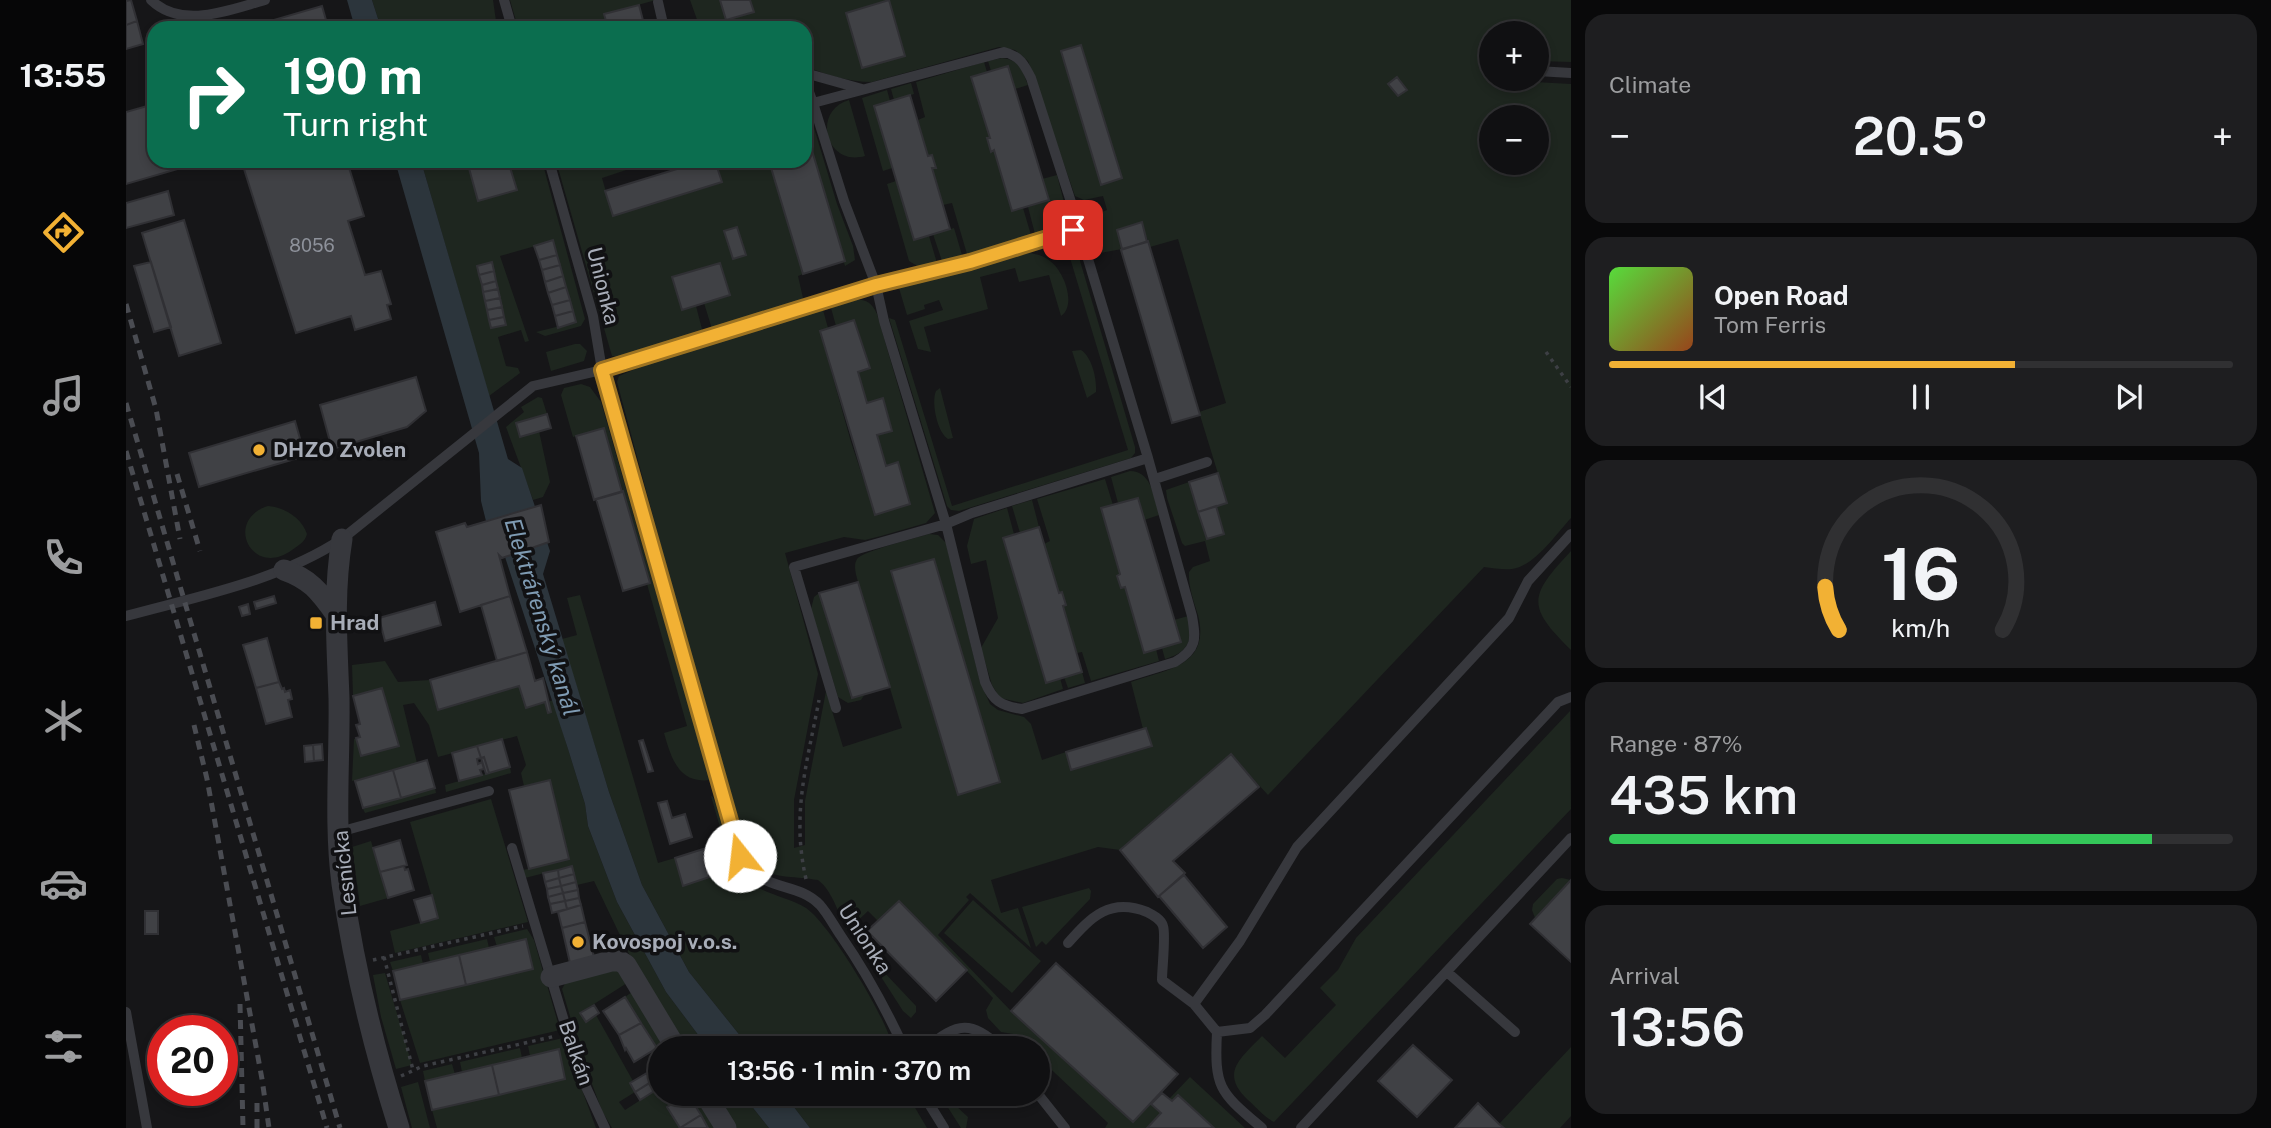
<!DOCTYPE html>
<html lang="en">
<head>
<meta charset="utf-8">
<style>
  :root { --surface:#101012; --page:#1e1e20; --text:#f1f3f6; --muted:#9c9d9f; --line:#303032; --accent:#f2b134 }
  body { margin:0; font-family:"Public Sans",sans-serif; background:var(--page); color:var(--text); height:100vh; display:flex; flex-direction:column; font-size:26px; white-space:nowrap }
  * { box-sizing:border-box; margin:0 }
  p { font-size:23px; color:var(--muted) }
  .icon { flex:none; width:38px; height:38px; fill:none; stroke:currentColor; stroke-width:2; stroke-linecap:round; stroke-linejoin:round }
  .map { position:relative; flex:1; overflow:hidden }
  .drawer { display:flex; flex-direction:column; gap:14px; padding:14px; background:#09090a; width:700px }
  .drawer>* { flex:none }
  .guide { position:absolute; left:21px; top:21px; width:665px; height:147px; border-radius:21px; box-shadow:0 4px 10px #0003,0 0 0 2px var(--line); background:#0b6e4f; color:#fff; overflow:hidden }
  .tools { position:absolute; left:1353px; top:21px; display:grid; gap:14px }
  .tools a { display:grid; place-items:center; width:70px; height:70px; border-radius:50%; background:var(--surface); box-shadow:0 4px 10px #0003,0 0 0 2px var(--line); font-size:35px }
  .speed { position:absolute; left:21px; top:1015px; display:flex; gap:14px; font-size:35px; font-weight:700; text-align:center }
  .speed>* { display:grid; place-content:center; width:91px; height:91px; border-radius:50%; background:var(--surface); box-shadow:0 4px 10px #0003,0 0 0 2px var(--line); line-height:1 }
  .speed .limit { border:10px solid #d22; background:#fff; color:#111 }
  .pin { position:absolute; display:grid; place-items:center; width:60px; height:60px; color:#fff; margin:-30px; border-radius:14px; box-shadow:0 4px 10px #0006 }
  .me { position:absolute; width:77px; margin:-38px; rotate:344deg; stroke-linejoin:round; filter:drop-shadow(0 0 5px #0008) }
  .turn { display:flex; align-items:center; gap:24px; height:147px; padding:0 21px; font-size:32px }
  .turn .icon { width:91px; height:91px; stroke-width:2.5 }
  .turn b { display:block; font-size:49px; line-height:60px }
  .big { font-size:52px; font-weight:600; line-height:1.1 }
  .drawer .widget { flex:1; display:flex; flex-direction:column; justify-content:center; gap:10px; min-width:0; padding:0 24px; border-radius:21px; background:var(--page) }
  .drawer .dial { align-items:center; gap:0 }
  .dial svg { height:182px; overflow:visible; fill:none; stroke:var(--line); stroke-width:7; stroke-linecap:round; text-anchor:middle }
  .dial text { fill:var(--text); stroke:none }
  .song { display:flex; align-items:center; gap:21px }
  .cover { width:84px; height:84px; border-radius:10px; background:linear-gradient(135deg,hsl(110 70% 55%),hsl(20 70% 35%)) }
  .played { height:7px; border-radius:4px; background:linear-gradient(90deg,var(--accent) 65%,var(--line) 65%) }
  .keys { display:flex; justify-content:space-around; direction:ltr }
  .heat { display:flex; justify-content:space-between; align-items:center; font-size:38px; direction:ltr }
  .charge { height:10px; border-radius:5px; background:linear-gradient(90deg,#34c759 87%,var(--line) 0) }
  .trip { position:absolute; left:522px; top:1036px; width:402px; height:70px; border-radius:35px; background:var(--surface); box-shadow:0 4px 10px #0003,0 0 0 2px var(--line); font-weight:600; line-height:70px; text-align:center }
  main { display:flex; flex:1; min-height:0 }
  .menu { display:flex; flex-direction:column; width:126px; justify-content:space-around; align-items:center; background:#060607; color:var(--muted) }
  .menu .icon { width:49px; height:49px }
  .menu .current { color:var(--accent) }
  .menu b { font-size:32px; color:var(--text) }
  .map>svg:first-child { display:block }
</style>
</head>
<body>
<main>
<nav class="menu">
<b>13:55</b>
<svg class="icon current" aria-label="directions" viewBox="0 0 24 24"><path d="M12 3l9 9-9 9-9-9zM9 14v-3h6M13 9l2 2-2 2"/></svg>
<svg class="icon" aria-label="music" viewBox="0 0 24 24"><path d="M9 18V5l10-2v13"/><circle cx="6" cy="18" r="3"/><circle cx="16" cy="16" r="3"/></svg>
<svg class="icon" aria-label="phone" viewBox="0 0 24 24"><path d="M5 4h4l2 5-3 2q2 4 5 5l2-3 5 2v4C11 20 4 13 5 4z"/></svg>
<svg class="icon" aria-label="climate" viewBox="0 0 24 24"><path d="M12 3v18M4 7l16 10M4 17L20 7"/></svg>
<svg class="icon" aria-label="car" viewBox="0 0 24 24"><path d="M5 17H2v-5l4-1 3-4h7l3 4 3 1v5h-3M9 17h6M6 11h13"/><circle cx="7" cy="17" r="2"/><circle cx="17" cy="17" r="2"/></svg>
<svg class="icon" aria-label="filters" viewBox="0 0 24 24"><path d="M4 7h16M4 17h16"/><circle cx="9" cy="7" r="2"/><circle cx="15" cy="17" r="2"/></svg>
</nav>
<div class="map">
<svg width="1445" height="1128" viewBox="0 0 1445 1128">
  <rect width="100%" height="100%" fill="#161618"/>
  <path fill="#1e261f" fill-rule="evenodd" d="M246 0H367L371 28H255Z
    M384 0H530L479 14 482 28H392Z
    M564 0H594L601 20 628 12 624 0H1445V62L1411 61 1410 33H1365V79H1409V82L1445 84V518C1430 534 1409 566 1386 569 1377 570 1367 568 1358 567L1142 795 1105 755 994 850 972 847 865 880 875 913 892 908 905 948 844 893 840 897 843 900 812 935 885 1011 1007 1122 1025 1103 1035 1113 1021 1128H979L982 1123 912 1057V1048H902L887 1034 875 1032 862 1018 860 1010 867 998 773 901 752 921 742 911 724 928 727 933 724 935C713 918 708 892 692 880 660 874 634 883 620 845L553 613 491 382 493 376 516 366 697 310 702 328 694 331 725 442 749 514 784 503 772 463 760 466 751 435 766 430 757 399 741 403 732 372 743 368 731 327 710 326 705 308C724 301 741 291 751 314L809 513 800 523 755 536 739 540 718 537 659 553 692 674 668 800V848L679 845V801L700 691 717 747 776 728 732 582C730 574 727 566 731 559 737 551 790 538 803 534L812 535 820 543 854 682 864 704 872 710 898 717 905 724 916 760 940 752 946 770 1026 747 1021 728 1017 729 1005 682C1041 669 1085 666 1072 615 1068 602 1062 586 1063 572L1067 567 1084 561 1079 541 1059 546 1056 543 1041 498 1040 490 1063 482 1081 539 1098 534 1090 506 1101 503 1073 412 1100 403 1052 239 1024 247 1015 222 991 230 996 249 974 253 966 252 960 236 954 228 960 219 981 210 977 196 958 200 949 196 902 61 889 50 873 47 746 82C723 82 700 75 679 66V28H574ZM762 0 779 55 736 68 720 13ZM955 45 995 178 975 184 935 51ZM1365 117H1410V163H1365ZM808 559 874 782 832 795 765 572Z
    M876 58C894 60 896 70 902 85L889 89 882 66 865 71 862 61Z
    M858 62 861 72 846 77 864 138 861 139 865 151 868 150 886 211 897 208 905 235 841 254 826 203 817 205 806 168 809 167 806 155 802 156 792 120 799 117 790 82Z
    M785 83 788 94 768 100 765 89Z
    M761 90 764 101 748 106 766 168 757 171 736 98Z
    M679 98 711 204 727 246 729 260 719 266 679 127Z
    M723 100 739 156C700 167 685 111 723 100Z
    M295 161H341L353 201 390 190 382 161H416L459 319 455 326 419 336 410 332 450 322 427 241 374 256 403 341 399 342 395 330 372 337 380 366 392 368 394 373 363 396ZM365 262 380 325 365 328 352 266Z
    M430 161H520L521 163 476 178 487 216 595 183 589 161H643L677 274 672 276 677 298 674 302 586 329 578 303 604 295 594 263 546 277 556 309 570 306 577 333 493 357 486 356ZM611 227 620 255 599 231Z
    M931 175 941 214 935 224 909 234 902 207 922 200 916 179Z
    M770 181 788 240 803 236 811 263 793 267 783 261 761 184Z
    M828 228 836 255 816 261 807 234Z
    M941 248 948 249 952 254 1009 447V453L1005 458 833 511 825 510 821 506 763 318 769 320 826 506 1002 450Z
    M903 253C911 254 918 256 924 261 938 271 951 305 935 316L923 275 893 282 889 268 854 277 862 309 798 327 805 352 792 349 783 321 817 310 813 300 798 305 799 309 781 315 773 288Z
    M449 344H454L461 351 458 361 425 371 420 352Z
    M955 350C966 357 971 379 970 392L961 398 946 351Z
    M455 384 464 387 475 402 584 780C552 784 545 757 538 733L561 726 521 584 524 582 478 428 447 437 435 395 438 388Z
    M814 388 827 438 822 439C811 432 805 402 810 391Z
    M412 397 416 398 421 414 390 424 394 436 413 431 424 482 417 497 407 500 380 427 398 412 395 407Z
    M1004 471C1026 471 1028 498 1033 515L1018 520 1011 498 992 503 985 477Z
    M979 479 987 505 994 574 991 576 995 588 999 587 1018 653 1030 649 1033 661 965 681 956 652 951 653 937 606 940 604 936 592 933 593 918 544 924 541 911 499Z
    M906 500 913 527 894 533 886 506Z
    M142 506C158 507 176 518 181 534 179 542 173 545 166 550 126 579 97 520 142 506Z
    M881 508 888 534 877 538 919 682 934 678 937 689 897 703 874 698 866 685 855 648 872 618 860 560 845 564 841 546 848 519Z
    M1445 551V650C1400 606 1403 596 1445 551Z
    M693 593 725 698 739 694 735 700 722 703 712 697 685 609 688 597Z
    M454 595 532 863 549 858 557 886 606 869 585 796 587 797C597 819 597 848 611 868 627 894 657 894 680 908 703 923 762 1020 767 1048H624L563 972 516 885 483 792 436 639 451 635 441 598Z
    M1062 616C1067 641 1063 652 1039 659L1036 648 1054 642 1048 620Z
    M259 661 272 682 304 680 312 710 393 686 419 702 422 713 425 712 422 702 427 700 459 804 462 826 491 902 540 992 582 1048H559L504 956 468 881 451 885 446 866 399 878 397 870 442 859 424 780 398 786 395 773 400 765 391 736 312 757 303 725 288 703 277 705 291 763 226 781 228 739 230 738 236 756 273 746 256 689 227 696 226 665Z
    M956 672 959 683 942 688 938 677Z
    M1444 711 1445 809 1148 1122C1138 1117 1131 1108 1122 1100 1093 1073 1115 1058 1136 1036L1159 1058 1210 1005 1194 988 1212 970 1230 938Z
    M384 767 385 773 320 792 319 785Z
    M309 788 310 793 239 813 237 809Z
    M365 799 402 922 269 953 264 931 312 918 284 822Z
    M245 841 262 898 234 906 226 847Z
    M1436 878 1445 880 1409 918 1406 910 1407 904 1431 879Z
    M963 888 965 891 964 899 920 945 916 941 910 947 896 907Z
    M847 900 915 961 886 993 818 933Z
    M401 929 408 940 434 1030 294 1063 274 1000 407 969 400 940 371 947 368 937Z
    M361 939 363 948 304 962 302 953Z
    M739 952 790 1006V1012L785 1018 777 1011Z
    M295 955 297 964 267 971 264 962Z
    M491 966 501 983 454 1013 460 1022 470 1015 507 1081 504 1084 509 1092 493 1102 499 1110 530 1090 525 1082 534 1077V1094H569L590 1128H486L476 1111 456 1057 436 989 441 980Z
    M259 973 286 1065 270 1069 255 1017 247 975Z
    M506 992 541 1048H534V1052L499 997Z
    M437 1038 470 1128H311L306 1110 439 1079 404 1056 402 1046Z
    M1445 1047V1116L1434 1128H1378L1373 1124Z
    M394 1048 396 1058 336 1072 334 1062Z
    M326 1064 329 1074 299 1081 297 1071Z
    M1064 1077 1119 1128H1088L1052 1095 1046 1101 1043 1099Z
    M292 1082 304 1128H286L275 1087Z
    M587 1094H616L643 1128H609Z
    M658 1094H781L801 1128H684Z
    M819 1103 829 1105 842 1117 840 1128H835Z"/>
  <path fill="#2c353c" d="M221 0H246L255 28H229Z
    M269 161H295L382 459 396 468 424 551 417 574 483 792 516 885 563 972 624 1048H582L540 992 491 902 462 826 459 804 442 749 379 557 360 521 355 501 353 453Z
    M616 1094H658L684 1128H643Z"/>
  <path fill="#404145" stroke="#303034" stroke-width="2" d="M5 0 11 21 0 25V1Z
    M594 0H624L628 12 600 20Z
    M763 0 779 56 736 68 720 13Z
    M513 5 519 28H482L478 14Z
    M196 6 200 20 172 28H120Z
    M11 21 17 44 0 49V25Z
    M955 45 996 178 975 185 935 51Z
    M882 66 923 200 886 211 868 150 865 152 861 138H864L845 77Z
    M1271 77 1281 90 1272 96 1262 84Z
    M784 95 802 156 806 155 810 168H806L824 229 788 240 748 106Z
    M28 104V131L23 132 28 148V161H79L0 184V112Z
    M679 127 719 261 677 274 643 161H679Z
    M143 161H221L238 216 222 221 239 275 255 271 265 304 261 305 265 319 229 330 225 316 170 333 118 169Z
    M341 161H382L391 190 352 201Z
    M577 161H589L596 182 487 216 479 191Z
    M42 191 48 215 0 228V203Z
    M58 220 95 343 53 356 16 233Z
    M1016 222 1021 242 996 249 991 230Z
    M611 227 620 255 607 259 598 231Z
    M427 240 431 255 413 260 408 246Z
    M1022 241 1074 415 1046 423 995 250Z
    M431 255 434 265 416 270 413 260Z
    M25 262 45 327 28 332 8 266Z
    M366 262 368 271 353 275 351 266Z
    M594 263 604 295 556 310 546 277Z
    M434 265 437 276 419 282 416 270Z
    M368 271 370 281 356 285 353 275Z
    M437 276 440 287 422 293 419 282Z
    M370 281 372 289 357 292 356 285Z
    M440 287 444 300 426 305 422 293Z
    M372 289 374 298 359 301 357 292Z
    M374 298 376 307 361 310 359 301Z
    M444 300 447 311 429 316 426 305Z
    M376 307 378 317 363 320 361 310Z
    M447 311 450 322 432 328 429 316Z
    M378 317 380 325 365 328 363 320Z
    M728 320 744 368 732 372 741 403 757 398 766 431 751 435 760 466 772 462 784 504 749 515 694 331Z
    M290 377 300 411 281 427 206 449 194 405Z
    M421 414 425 428 394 437 390 423Z
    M169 421 179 456 73 487 63 453Z
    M478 428 496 492 468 500 450 436Z
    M1092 473 1101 503 1072 512 1063 482Z
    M497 491 524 583 497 591 470 499Z
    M1012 498 1055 642 1018 653 999 587 995 588 991 576 994 574 975 508Z
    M415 505 423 542 376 558 373 555 384 596 334 612 310 532 339 523 341 527Z
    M1090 506 1098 534 1081 539 1072 512Z
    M913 527 933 593 936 592 940 605 937 606 956 672 920 683 877 538Z
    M808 559 874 782 832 795 765 571Z
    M732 582 764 687 726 698 693 593Z
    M148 596 150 603 130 609 128 602Z
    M384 596 401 652 371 661 355 605Z
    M309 602 315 625 259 641 253 618Z
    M122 604 124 614 116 616 113 607Z
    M141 638 153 682 130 688 117 645Z
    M401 652 409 681 417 678 425 712 422 713 419 702 400 708 393 686 312 710 304 680Z
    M153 682 156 689 158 688 159 692 164 690 166 699 162 700 166 717 140 724 130 688Z
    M256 688 273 746 235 756 230 738 234 737 230 725 234 724 227 696Z
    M1020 728 1026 746 945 770 940 752Z
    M376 739 384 767 363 773 358 757 355 758 351 746Z
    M517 740 527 771 522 772 513 741Z
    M196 744 197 760 188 761 187 745Z
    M187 745 188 761 179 762 178 746Z
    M351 746 355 758 351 759 352 764 356 762 358 769 354 770 356 775 333 781 326 753Z
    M1105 754 1133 787 1047 861 1059 873 1032 897 994 850Z
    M358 757 363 773 360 774 355 758Z
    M301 760 309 788 275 798 267 770Z
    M267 770 275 798 237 808 229 781Z
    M424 780 443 859 403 869 383 790Z
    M541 801 546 818 559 814 566 837 544 844 532 803Z
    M274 840 281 865 254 872 247 848Z
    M599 842 607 869 557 886 549 858Z
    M278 866 279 870 282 869 288 890 262 898 254 872Z
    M446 866 448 874 433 878 432 870Z
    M432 870 433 878 419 882 417 873Z
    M448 874 450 882 435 886 433 878Z
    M1058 875 1101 927 1077 948 1033 896Z
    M433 878 435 886 421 889 419 882Z
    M1445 880V962L1404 924Z
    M450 882 452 890 437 893 435 886Z
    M435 886 437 893 422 897 421 889Z
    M452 890 453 898 439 901 437 893Z
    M437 893 439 901 424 904 422 897Z
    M306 895 312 918 295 923 288 900Z
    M453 898 455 905 441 909 439 901Z
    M439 901 441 909 426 913 424 904Z
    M773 901 841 970 810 1001 741 931Z
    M455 905 459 922 436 928 432 912Z
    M19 911H32V934H19Z
    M459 922 468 957 444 963 436 928Z
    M400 939 407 969 340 985 333 955Z
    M333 955 340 985 274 1000 267 971Z
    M930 963 1052 1074 1007 1122 885 1011Z
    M499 997 515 1023 493 1035 477 1011Z
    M468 1005 473 1013 460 1022 454 1013Z
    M515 1023 531 1048 508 1062 500 1048 499 1050 493 1035Z
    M1287 1045 1326 1080 1291 1117 1252 1081Z
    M433 1049 439 1079 373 1095 366 1065Z
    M366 1065 373 1095 306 1110 299 1081Z
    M521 1073 525 1082 509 1092 504 1083Z
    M525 1082 530 1090 514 1100 509 1092Z
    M1036 1093 1046 1101 1052 1095 1088 1128H1021L1035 1113 1025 1104Z
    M562 1094 575 1115 554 1128 541 1107Z
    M1352 1103 1373 1124 1378 1128H1329Z
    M575 1115 582 1128H554Z"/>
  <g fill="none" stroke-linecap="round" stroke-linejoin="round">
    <path stroke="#3d3f44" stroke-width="3.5" stroke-dasharray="3.5 5" stroke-linecap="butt" d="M1420 352 1445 387
      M680 879C665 814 681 764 693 700
      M258 957 287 1070
      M247 960 397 926
      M275 1076 297 1066 430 1036"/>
    <path stroke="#37383d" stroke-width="10" d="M25 0C56 30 103 10 139 0
      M378 0 386 28
      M532 2 538 28
      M1411 71 1445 73
      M679 73 736 89
      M679 81 687 103
      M423 161 467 316 476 370 486 404 614 856C636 894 670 880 694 905 702 914 708 926 715 936 740 972 760 1009 778 1048
      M947 230 962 259 1022 458 846 513 820 524 859 682C867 701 875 706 896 709L1049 662C1071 649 1070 639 1066 616L1022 458
      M1029 479 1081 462
      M0 616C73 596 152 581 216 539L407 386 476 370 750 285 844 262 947 230 945 202 905 78C898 64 894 56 878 52L687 103 718 201 750 285 758 321 820 524 668 567 710 708
      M213 832 363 791
      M386 848 454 1074 479 1128
      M942 943C965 917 984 897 1021 912 1027 915 1035 919 1037 926 1040 935 1036 968 1036 980L1068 1004
      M1321 972 1389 1032
      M0 1012 21 1128
      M1091 1032 1124 1028 1139 1015 1432 702 1445 697
      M801 1048C831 1022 846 1020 875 1048
      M797 1094 818 1128
      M912 1094 939 1128
      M1136 1128C1094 1092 1088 1089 1091 1032L1068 1004 1114 941 1171 847 1383 618 1402 581 1445 534
      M1175 1128 1445 838"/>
    <path stroke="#37383d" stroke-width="21" d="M216 539C207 594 211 643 213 698 214 760 208 823 216 884 228 967 248 1049 273 1128
      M158 570C184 579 193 591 209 613
      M425 977 485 961H494L500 965 550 1048
      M579 1094 600 1128"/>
    <path stroke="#4a4c52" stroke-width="5" stroke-dasharray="9 7" stroke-linecap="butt" d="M0 304 30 409 54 539
      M0 403 214 1128
      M0 451 201 1128
      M51 474 74 551
      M68 725 81 779 136 1079 143 1128
      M114 1004 117 1128
      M131 1128V1100"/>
  </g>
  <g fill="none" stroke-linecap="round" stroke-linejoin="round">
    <g stroke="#9d7322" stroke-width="18">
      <path id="route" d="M614 856 476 370 750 285 844 262 947 230"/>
    </g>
    <use href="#route" stroke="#f2b134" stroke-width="12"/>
  </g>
  <g fill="#f2b134" stroke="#111113" stroke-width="2.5">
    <circle cx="133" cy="450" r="7"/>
    <rect x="183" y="616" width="14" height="14" rx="3.5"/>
    <circle cx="452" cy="942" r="7"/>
  </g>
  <g text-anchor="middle" stroke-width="7" stroke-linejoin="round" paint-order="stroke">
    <g font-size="18" fill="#8e929b">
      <text x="186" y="252">8056</text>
    </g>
    <g font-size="21" fill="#a8adb8" stroke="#111113">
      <text transform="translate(477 286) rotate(76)" y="7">Unionka</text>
      <text transform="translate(219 873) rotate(-96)" y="7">Lesnícka</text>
      <text transform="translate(739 939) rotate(57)" y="7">Unionka</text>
      <text transform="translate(450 1053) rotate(71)" y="7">Balkán</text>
    </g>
    <g font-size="21" font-weight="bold" fill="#a8adb8" stroke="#111113" text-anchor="start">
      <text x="147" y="457">DHZO Zvolen</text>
      <text x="204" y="630">Hrad</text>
      <text x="466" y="949">Kovospoj v.o.s.</text>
    </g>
    <g font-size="23" font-style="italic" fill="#7f9bb3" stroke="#111113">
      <text transform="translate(416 617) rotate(73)" y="8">Elektrárenský kanál</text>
    </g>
  </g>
</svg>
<div class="tools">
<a>+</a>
<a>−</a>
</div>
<div class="speed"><div class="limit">20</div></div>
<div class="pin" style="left:947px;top:230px;background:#d93025"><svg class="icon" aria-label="arrive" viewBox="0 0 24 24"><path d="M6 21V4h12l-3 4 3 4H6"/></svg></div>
<svg class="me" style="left:614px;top:856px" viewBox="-20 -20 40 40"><circle r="19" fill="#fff"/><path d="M0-13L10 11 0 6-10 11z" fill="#f2b134"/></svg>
<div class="trip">13:56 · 1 min · 370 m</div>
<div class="guide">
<div class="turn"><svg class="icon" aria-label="right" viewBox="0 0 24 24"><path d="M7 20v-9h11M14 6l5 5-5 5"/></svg><div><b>190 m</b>Turn right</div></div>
</div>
</div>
<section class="drawer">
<div class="widget"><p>Climate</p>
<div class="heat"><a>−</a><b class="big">20.5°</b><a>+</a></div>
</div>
<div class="widget">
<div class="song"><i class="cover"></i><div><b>Open Road</b><p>Tom Ferris</p></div></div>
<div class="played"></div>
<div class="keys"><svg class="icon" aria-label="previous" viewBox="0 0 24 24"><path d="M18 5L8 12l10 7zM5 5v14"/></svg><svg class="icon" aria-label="pause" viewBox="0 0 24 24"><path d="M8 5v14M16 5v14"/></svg><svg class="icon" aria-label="next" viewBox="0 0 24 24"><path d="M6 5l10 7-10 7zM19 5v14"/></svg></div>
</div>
<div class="widget dial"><svg viewBox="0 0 100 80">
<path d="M14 69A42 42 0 1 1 86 69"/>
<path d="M14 69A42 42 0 0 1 8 50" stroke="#f2b134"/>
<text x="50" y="56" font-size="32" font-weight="700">16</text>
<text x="50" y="72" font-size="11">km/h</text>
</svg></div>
<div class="widget"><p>Range · 87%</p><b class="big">435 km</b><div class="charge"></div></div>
<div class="widget"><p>Arrival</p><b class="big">13:56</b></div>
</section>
</main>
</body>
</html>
